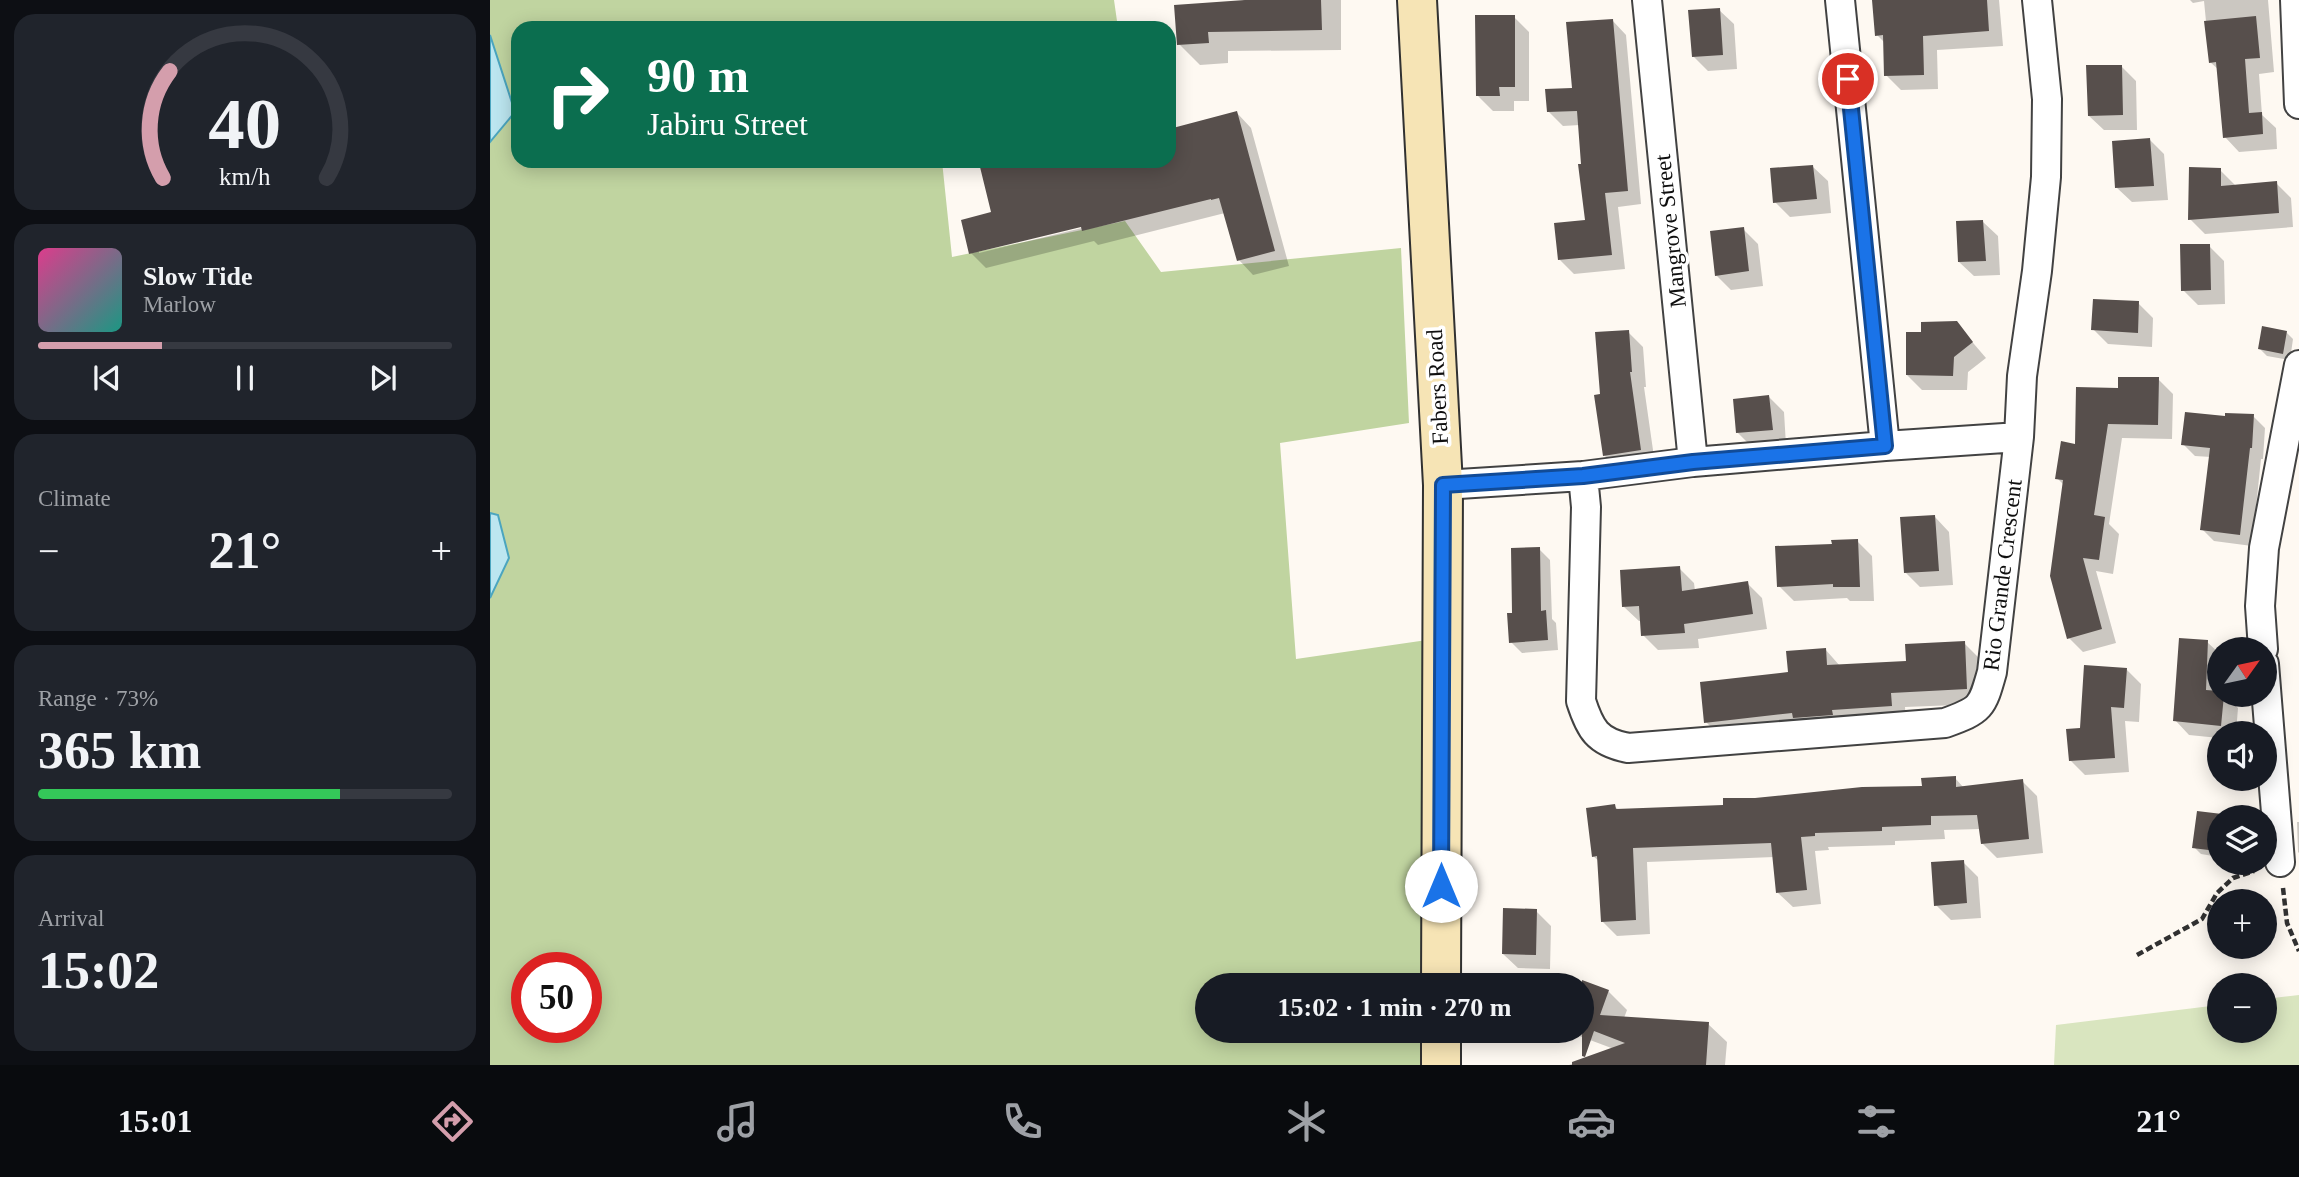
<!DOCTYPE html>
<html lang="en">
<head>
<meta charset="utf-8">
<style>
  :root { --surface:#171b24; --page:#20242c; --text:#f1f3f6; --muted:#9ea1a6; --line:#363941; --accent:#d49eac }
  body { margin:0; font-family:"Times New Roman",serif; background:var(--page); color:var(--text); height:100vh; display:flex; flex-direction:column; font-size:26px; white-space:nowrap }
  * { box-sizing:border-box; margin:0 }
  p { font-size:23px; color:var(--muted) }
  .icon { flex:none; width:38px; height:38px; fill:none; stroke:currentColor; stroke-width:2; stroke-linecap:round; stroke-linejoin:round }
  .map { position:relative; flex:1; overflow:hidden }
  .sheet { display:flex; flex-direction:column; gap:14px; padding:14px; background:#0d0f14; width:490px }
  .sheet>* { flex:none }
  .top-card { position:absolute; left:21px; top:21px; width:665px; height:147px; border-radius:21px; box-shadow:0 4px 18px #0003; background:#0b6e4f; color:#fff; overflow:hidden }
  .needle { width:46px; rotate:57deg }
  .tools { position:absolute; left:1717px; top:637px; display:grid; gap:14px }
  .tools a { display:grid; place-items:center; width:70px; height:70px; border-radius:50%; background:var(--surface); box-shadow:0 4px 18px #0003; font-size:35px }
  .speed { position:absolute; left:21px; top:952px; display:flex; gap:14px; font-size:35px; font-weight:700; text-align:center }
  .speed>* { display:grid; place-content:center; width:91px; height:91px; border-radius:50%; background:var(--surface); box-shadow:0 4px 18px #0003; line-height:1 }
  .speed .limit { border:10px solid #d22; background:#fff; color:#111 }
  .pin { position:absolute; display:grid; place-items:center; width:60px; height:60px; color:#fff; margin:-30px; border:4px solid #fff; border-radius:50%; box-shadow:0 2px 7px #0007 }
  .me { position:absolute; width:77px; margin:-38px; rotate:0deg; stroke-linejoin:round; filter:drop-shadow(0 0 5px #0008) }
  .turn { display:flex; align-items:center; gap:24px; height:147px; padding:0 21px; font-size:32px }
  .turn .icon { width:91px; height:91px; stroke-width:2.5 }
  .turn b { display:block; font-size:49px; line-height:60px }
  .big { font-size:52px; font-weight:700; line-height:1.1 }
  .sheet .tile { flex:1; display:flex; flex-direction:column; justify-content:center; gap:10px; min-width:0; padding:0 24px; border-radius:21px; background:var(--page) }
  .sheet .dial { align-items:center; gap:0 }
  .dial svg { height:182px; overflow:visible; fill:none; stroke:var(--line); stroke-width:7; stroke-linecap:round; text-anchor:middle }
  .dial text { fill:var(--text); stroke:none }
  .song { display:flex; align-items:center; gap:21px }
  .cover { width:84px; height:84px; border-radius:10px; background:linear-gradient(135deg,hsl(330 70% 55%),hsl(170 70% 35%)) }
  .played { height:7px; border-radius:4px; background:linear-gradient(90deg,var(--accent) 30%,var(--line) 30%) }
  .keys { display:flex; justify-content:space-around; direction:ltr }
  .heat { display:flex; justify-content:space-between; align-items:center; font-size:38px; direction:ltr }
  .charge { height:10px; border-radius:5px; background:linear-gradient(90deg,#34c759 73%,var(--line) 0) }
  .trip { position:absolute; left:705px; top:973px; width:399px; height:70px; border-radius:35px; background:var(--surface); box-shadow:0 4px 18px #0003; font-weight:700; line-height:70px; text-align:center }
  .dock { display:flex; height:112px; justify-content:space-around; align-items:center; background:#090b0e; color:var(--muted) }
  .dock .icon { width:49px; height:49px }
  .dock .active { color:var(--accent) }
  .dock b { font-size:32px; color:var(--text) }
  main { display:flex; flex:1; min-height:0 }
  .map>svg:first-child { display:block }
</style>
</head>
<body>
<main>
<section class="sheet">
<div class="tile dial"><svg viewBox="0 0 100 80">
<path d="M14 69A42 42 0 1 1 86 69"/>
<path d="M14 69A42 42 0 0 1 17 22" stroke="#d49eac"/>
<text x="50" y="56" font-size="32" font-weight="700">40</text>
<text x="50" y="72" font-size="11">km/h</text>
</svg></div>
<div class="tile">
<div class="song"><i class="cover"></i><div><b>Slow Tide</b><p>Marlow</p></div></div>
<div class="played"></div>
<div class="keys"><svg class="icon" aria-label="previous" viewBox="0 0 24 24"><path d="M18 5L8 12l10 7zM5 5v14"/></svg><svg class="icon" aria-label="pause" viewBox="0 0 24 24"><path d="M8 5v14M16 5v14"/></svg><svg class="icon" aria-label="next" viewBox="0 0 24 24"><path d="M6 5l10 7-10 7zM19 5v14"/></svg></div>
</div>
<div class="tile"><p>Climate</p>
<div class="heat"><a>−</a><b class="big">21°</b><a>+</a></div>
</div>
<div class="tile"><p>Range · 73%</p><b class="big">365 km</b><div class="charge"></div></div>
<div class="tile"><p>Arrival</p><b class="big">15:02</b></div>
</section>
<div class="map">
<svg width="1809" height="1065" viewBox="0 0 1809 1065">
  <rect width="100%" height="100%" fill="#fef9f2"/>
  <path fill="#d9e5bf" d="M1809 995V1065H1564L1566 1025 1729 1005V1031H1774L1775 999Z"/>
  <path fill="#c0d4a0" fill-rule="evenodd" d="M0 0H624L628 28H28V161H452L462 257 635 221 671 272 911 248 919 423 790 443 806 659 937 640V985H718V1031H936V1065H0V598L19 558 8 515 0 513V142L25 112 0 35ZM37 968H96V1027H37Z"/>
  <path fill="#bce6f0" stroke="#4ba5bf" stroke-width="2" d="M0 35 25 112 0 142Z
    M0 513 8 515 19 558 0 598Z"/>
  <path fill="#0003" fill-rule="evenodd" d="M754 0H851V50L738 51V63L710 65 689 44Z
    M1384 0H1509L1513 46 1447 50 1448 89 1411 90 1396 75 1395 43 1387 35Z
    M1700 0H1778L1784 72 1769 74 1772 115 1786 128 1787 149 1749 152 1735 137 1729 70 1720 62 1714 1 1703 3Z
    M1229 10 1244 24 1247 69 1218 71 1203 56Z
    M1024 17 1039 32V101H1024V111H1003L988 96Z
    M1122 20 1136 35 1151 204 1128 207 1135 269 1084 274 1070 260 1097 221 1090 125 1073 126 1058 111 1083 89Z
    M1631 66 1646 81 1647 130H1614L1599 116Z
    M747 113 761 128 799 266 763 275 749 260 735 213 608 245 604 241 496 268 481 253 503 214 526 161H679V130ZM599 223 600 226 489 253V250Z
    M1660 140 1674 154 1678 200 1642 202 1627 188Z
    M1323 167 1338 181 1341 213 1300 217 1285 202Z
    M1730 170 1745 185 1786 183 1801 198 1803 227 1715 234 1700 219Z
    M1493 222 1508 236 1510 275 1484 276 1469 262Z
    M1253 229 1268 244 1273 286 1241 290 1226 275Z
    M1719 246 1734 261 1735 304 1708 305 1693 290Z
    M1648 303 1663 318 1662 347 1618 344 1603 329Z
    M1466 323 1496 358 1478 372 1477 390H1432L1417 375 1433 334Z
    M1138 332 1153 347 1156 387H1154L1165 464 1129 470 1114 455 1112 395Z
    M1796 332 1803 339 1800 360 1777 356 1770 349Z
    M1668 379 1683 394 1682 439 1632 438 1619 524 1629 534 1623 574 1606 571 1626 643 1593 652 1579 638 1574 485 1567 478 1587 446 1630 390Z
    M1279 397 1294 412 1296 445 1262 447 1247 432Z
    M1763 416 1775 428 1773 459H1771L1762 546 1724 541 1712 529 1721 457 1705 456 1693 444Z
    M1445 517 1459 532 1463 585 1430 587 1415 572Z
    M1367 541 1382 556 1384 601H1360L1357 598 1304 601 1289 586 1343 546Z
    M1049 549 1060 560 1062 619 1066 623 1068 650 1032 653 1021 642 1024 614Z
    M1189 568 1204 583 1205 591 1257 583 1272 598 1277 629 1208 639 1209 648 1168 650 1153 635 1152 621H1149L1134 607Z
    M1717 642 1729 653V695H1735L1748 708 1746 733H1729V738L1699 735 1685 720Z
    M1474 643 1489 658 1492 704 1415 707 1416 720 1231 737 1216 722 1300 674 1335 649 1350 666 1418 663Z
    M1636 669 1651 684 1649 722 1635 721 1639 772 1595 775 1580 760 1592 730Z
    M1465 778 1474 788 1532 781 1547 796 1553 853 1507 858 1492 843 1491 829 1454 830 1455 839 1405 841V845L1338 847 1339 850 1325 851 1331 904 1303 907 1288 893 1284 857 1157 862 1160 934 1127 936 1112 921 1110 862 1103 856 1124 806 1129 810 1235 807 1433 787Z
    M1709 813 1733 817H1729V857L1711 854 1704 847Z
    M1807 822H1809V853L1808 852Z
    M1473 862 1488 877 1491 918 1461 920 1446 905Z
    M1046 911 1061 926 1060 969 1028 968 1013 954Z
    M1070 974 1118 991 1137 1010 1134 1018 1218 1024 1237 1042 1235 1065H1079L1124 1049 1076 1031H1092V985H1066Z"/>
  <path fill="#574f4c" d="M755 0H831L832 30 718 32 719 43 687 45 684 5Z
    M1382 0H1497L1499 31 1433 36 1434 75 1394 76 1393 35 1385 36Z
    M1230 8 1233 55 1202 57 1198 10Z
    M985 15H1025V87H1009L1010 96H986Z
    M1766 16 1770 58 1755 59 1759 113 1772 112 1773 134 1733 138 1726 62 1719 63 1714 21Z
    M1123 19 1138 191 1115 193 1122 255 1068 260 1064 223 1095 220 1088 164H1091L1087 111 1057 112 1055 89 1082 88 1076 22Z
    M1596 65H1632L1633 115 1598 116Z
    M747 111 785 251 747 261 729 198 721 200V199L592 231 591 227 479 254 471 220 501 212 490 167 518 161H679V129Z
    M1660 138 1664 186 1625 188 1622 141Z
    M1323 165 1327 199 1283 203 1280 168Z
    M1699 167 1731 168V186L1787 181 1789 213 1698 220Z
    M1493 220 1496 261 1468 262 1466 221Z
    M1254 227 1259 271 1225 276 1220 231Z
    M1690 244H1720L1721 290 1691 291Z
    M1603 299 1649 301 1648 333 1601 330Z
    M1467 321 1483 342 1464 357 1463 376 1416 375V332H1431V322Z
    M1772 326 1797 331 1793 354 1768 349Z
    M1139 330 1142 372H1140L1151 450 1113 456 1104 395 1110 394 1105 332Z
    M1628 377H1669L1668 425 1618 424 1604 515 1615 517 1609 560 1593 558 1612 629 1577 639 1560 576 1573 480 1565 479 1571 441 1585 444 1586 387 1628 388Z
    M1279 395 1283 430 1246 433 1243 399Z
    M1695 412 1735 416V413L1764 414 1762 448H1760L1750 535 1710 530 1720 448 1691 445Z
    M1445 515 1449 571 1414 573 1410 517Z
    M1368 539 1370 587H1343V584L1287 587 1285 546 1342 544 1341 540Z
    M1050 547 1051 611 1056 610 1058 640 1019 643 1017 613H1022L1021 548Z
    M1190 566 1192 591 1258 581 1263 614 1194 624 1195 633 1151 636 1149 606 1132 607 1130 570Z
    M1689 638 1718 640 1716 690 1729 691V695H1734L1731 726 1683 721Z
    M1475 641 1477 689 1401 693 1402 706 1342 710 1343 715 1303 718 1302 713 1214 723 1210 682 1298 672 1296 651 1336 648 1337 665 1416 661 1415 644Z
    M1594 665 1637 668 1634 708 1621 707 1625 758 1579 761 1576 729 1590 728Z
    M1466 776V787L1533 779 1539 839 1491 844 1487 815 1441 816V825L1392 827V831L1325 833V836L1311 837 1317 890 1286 893 1281 843 1143 848 1146 920 1111 922 1107 856 1102 857 1096 808 1125 804 1126 809 1233 805V798H1265L1372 787 1432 786 1431 778Z
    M1707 811 1732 814V817H1729L1727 851 1702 848Z
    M1474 860 1477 903 1444 906 1441 862Z
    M1013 908 1047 909 1046 955 1012 954Z
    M1092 980 1119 990 1110 1015 1219 1022 1216 1065H1082V1062L1135 1043 1104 1031 1095 1057 1092 1056Z"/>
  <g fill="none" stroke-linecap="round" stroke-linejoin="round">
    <g stroke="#424242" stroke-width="32">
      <path id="minor" d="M1157 0 1203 462
        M1350 0 1395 446
        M1805 0 1809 104
        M1093 476 1096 507 1091 701C1100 729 1107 742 1138 748L1455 723C1491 710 1492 708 1502 672L1529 437 1532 376 1547 271 1556 177 1557 99 1547 0
        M953 485 1093 476 1203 462 1395 446 1529 437
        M1773 649 1770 606 1774 548 1809 365
        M1774 664 1790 862"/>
    </g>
    <g stroke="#313131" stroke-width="42">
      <path id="secondary" d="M927 0 953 485 951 985
        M951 1031V1065"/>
    </g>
    <path stroke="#313131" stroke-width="4.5" stroke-dasharray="7 3.5" stroke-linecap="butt" d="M1793 888 1797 923 1809 951
      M1647 955 1712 919 1727 893 1743 878 1764 871"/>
    <use href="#minor" stroke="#fff" stroke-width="28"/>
    <use href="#secondary" stroke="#f6e4b5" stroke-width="38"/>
  </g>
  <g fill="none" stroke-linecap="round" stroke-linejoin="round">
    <g stroke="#114b97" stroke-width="18">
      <path id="route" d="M951 886 953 485 1093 476 1203 462 1395 446 1358 79"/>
    </g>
    <use href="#route" stroke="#1a73e8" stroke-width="12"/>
  </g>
  <g text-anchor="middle" stroke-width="7" stroke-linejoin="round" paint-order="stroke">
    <g font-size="23" fill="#0f0f0f" stroke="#fff">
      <text transform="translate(1180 231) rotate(-96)" y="8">Mangrove Street</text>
      <text transform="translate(947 387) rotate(-93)" y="8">Fabers Road</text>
      <text transform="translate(1512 575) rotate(-83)" y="8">Rio Grande Crescent</text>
    </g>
  </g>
</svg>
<div class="tools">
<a><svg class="needle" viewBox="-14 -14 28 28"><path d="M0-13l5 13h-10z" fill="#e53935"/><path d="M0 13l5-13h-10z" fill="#9ea1a6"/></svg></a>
<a><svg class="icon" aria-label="sound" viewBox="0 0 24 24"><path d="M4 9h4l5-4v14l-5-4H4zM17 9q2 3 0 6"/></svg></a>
<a><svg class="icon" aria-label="layers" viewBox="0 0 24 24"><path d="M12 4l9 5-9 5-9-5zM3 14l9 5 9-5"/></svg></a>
<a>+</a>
<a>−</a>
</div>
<div class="speed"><div class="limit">50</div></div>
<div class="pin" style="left:1358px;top:79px;background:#d93025"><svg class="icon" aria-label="arrive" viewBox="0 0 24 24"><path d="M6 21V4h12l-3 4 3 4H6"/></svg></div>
<svg class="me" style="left:951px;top:886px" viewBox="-20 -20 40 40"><circle r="19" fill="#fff"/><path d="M0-13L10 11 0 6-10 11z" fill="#1a73e8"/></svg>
<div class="trip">15:02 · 1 min · 270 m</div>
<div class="top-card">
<div class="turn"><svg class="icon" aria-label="right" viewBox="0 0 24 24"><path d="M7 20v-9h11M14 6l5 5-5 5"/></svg><div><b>90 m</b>Jabiru Street</div></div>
</div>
</div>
</main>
<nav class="dock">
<b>15:01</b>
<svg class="icon active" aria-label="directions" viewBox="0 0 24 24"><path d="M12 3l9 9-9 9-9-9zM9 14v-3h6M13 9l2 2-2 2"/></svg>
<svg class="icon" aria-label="music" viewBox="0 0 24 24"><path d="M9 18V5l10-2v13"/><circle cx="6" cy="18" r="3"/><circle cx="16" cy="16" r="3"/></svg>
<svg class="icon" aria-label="phone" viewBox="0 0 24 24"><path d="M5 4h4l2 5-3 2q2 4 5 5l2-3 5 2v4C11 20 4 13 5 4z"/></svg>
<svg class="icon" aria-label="climate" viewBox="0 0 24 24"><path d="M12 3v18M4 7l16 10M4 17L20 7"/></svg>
<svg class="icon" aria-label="car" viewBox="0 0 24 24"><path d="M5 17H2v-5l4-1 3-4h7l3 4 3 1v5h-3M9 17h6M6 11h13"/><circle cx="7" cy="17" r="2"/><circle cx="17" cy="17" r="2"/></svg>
<svg class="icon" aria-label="filters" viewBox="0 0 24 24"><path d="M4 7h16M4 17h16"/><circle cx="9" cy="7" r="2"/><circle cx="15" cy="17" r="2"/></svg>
<b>21°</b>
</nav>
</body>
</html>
